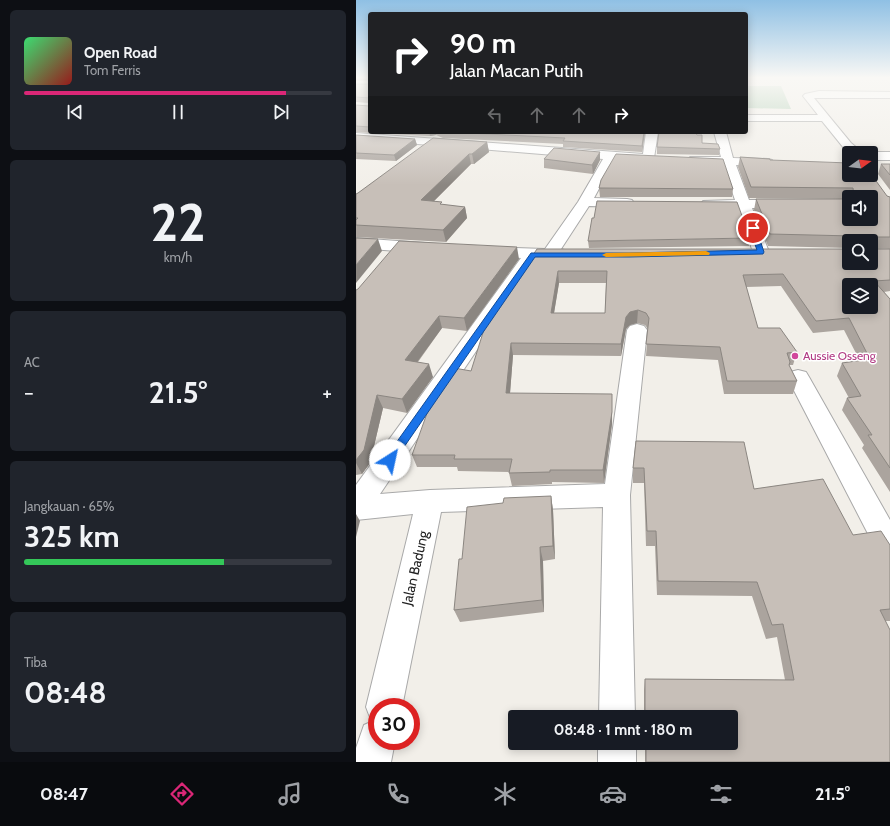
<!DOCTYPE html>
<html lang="id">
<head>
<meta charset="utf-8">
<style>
  :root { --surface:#171b24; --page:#20242c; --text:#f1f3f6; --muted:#9ea1a6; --line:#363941; --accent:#db2777 }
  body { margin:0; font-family:Cabin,sans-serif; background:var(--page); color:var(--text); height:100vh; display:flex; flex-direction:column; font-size:15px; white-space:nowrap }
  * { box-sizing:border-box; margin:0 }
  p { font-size:13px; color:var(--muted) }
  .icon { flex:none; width:22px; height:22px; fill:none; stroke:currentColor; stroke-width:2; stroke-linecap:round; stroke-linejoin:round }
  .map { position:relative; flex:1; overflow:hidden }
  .sheet { display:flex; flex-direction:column; gap:10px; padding:10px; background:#0d0f14; width:356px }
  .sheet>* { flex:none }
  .guide { position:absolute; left:12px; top:12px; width:380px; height:122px; border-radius:4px; box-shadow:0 2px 10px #0003; background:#202124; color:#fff; overflow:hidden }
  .needle { width:26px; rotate:75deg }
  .tools { position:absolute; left:486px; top:146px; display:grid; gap:8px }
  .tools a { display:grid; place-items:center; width:36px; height:36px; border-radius:4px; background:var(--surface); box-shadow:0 2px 10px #0003; font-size:20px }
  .speed { position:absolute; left:12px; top:698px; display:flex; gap:8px; font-size:20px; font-weight:700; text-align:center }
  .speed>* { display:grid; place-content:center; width:52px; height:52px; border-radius:50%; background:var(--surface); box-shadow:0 2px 10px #0003; line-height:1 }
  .speed .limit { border:6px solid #d22; background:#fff; color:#111 }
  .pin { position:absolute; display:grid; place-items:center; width:34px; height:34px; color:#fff; margin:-17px; border:2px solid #fff; border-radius:50%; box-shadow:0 1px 4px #0007 }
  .me { position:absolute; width:44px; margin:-22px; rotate:35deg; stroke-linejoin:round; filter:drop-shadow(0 0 3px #0008) }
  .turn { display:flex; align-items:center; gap:14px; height:84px; padding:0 16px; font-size:18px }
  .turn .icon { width:52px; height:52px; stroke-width:2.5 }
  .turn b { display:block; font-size:28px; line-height:34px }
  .lanes { display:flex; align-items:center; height:38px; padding:0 16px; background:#0003; justify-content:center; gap:20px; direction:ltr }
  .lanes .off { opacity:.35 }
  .big { font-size:30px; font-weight:800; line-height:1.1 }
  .sheet .widget { flex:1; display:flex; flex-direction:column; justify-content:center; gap:6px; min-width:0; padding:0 14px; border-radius:6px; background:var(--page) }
  .sheet .dial { align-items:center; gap:0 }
  .dial b { font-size:52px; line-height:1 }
  .song { display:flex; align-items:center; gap:12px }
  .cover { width:48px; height:48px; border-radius:6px; background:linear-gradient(135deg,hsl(140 70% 55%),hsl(0 70% 35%)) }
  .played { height:4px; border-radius:2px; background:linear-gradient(90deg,var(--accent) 85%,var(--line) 85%) }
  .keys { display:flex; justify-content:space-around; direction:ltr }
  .heat { display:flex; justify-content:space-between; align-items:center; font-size:22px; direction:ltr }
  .charge { height:6px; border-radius:3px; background:linear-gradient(90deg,#34c759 65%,var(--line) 0) }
  .trip { position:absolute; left:152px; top:710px; width:230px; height:40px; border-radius:4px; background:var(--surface); box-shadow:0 2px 10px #0003; font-weight:800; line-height:40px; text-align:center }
  .dock { display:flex; height:64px; justify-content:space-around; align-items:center; background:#090b0e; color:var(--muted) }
  .dock .icon { width:28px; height:28px }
  .dock .selected { color:var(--accent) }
  .dock b { font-size:18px; color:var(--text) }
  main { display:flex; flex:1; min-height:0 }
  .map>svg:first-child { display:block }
</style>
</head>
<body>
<main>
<section class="sheet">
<div class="widget">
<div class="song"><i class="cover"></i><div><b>Open Road</b><p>Tom Ferris</p></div></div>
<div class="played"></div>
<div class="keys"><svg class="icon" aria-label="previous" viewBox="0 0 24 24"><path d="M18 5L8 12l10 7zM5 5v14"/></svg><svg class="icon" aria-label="pause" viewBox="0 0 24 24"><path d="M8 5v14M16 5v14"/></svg><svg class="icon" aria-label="next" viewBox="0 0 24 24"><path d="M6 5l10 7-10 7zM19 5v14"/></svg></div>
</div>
<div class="widget dial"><b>22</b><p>km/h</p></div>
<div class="widget"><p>AC</p>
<div class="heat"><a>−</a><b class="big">21.5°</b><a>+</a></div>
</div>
<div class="widget"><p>Jangkauan · 65%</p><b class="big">325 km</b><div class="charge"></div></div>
<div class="widget"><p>Tiba</p><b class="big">08:48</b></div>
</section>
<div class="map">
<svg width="534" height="762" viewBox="0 0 534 762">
  <rect width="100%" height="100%" fill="#f2efe9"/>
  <path fill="#aacbaf" d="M390 86H425L435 109 390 108Z"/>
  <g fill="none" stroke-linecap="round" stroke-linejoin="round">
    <g stroke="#a9a9a9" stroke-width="2">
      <path id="minor" d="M463 91 534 92V98H458L495 143 507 153H494L487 147 466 121H390V115H462L447 96 449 94Z
        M290 132H302L298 158 296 161 288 162 259 159 238 198 271 199 276 200 278 203 276 206 271 207 233 206 205 249 212 251 214 254 212 257 182 259 24 494 74 490 249 484 271 330 274 326 281 324 288 326 291 330 274 495 279 717H243L247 507 85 512 46 707H21V741H39L35 762H0V748L8 725 17 721 15 720 10 707 57 514 0 520V485L165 258 127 255 125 252 127 249 133 247 189 249 222 202 247 159 0 139V133L287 154Z
        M358 132H370L377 158 412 159 416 160 418 163 416 166 412 167 380 165 393 200H429L434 201 436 204 434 207 429 208H396L413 252 411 255 405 257 399 255 397 252 382 208 347 207 345 204 347 201 379 200 367 165 338 164 334 163 332 160 334 157H365Z
        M515 152H534V160H515V153H512Z
        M0 238 69 243 75 245 77 248 75 251 69 253 0 248Z
        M442 370 450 372 453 377 534 520V561L524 557 431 377 434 372Z
        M242 743H280V762H242Z"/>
    </g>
    <use href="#minor" fill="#fff" fill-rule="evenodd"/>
  </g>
  <path fill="#aba49e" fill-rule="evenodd" d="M0 78H14V132H289L286 152 207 147V144L87 138 80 135 74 136 0 132V105L13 106V103L0 102V84H14V81H0Z
    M0 135 59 139 61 145 40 161 0 159Z
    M341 135 346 143 364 149 363 155 301 154V147Z
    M131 142 133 152 118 164H115L78 201 87 205 109 207 111 218 90 242 0 237V194Z
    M244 152V160L237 174 188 168V159Z
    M384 157 414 160 534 197V249L518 248 534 249V291L528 292 534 299V492L506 448 508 445 486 410 491 398H493L481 376 486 363 504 361 488 330 457 333 425 286 390 287 402 328 441 352 437 365H433L441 381 437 394H368L362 360 290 356 292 329 289 325 281 323 274 325 270 329 265 356 157 355 154 393 256 407V424L248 483 196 482V484L156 486 153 473V472L102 471 101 467H61L56 455 115 371 181 249 493 263 515 241H493V248L412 246 398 210 400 199H486L393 198 382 167ZM493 197H515L493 219ZM203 283H250L249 313H198Z
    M525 164H534V190L522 174Z
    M243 188 377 189 376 197H244Z
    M394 238 393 246 233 248 232 241Z
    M163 259 111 331 86 328 62 362 77 377 51 413 27 408 14 463 6 474 0 475V290Z
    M280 441 398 489 497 535 534 545V621H530L534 762H289V743H375V717H288V690L289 679 429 680 421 637 410 639 396 596 301 595 299 546H290L288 483H277V468Z
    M195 496 197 510 199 559 187 561 188 612 104 622 98 610 106 559 147 503Z"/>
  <path fill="#8b8681" d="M73 132H80V135L74 136Z
    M288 132H289L286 152V146Z
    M59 139 61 145 40 161 38 155Z
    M131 142 133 152 118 164 116 154Z
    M244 152V160L237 174 236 165Z
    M113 154 115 164 68 211 65 200Z
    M109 207 111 218 90 242 87 230Z
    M22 239 26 251 0 283V265Z
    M161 247 163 259 111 331 108 318Z
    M202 271 203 283 196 325 195 313Z
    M282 310 281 323 274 325 270 329 265 356V344L270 317 274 312Z
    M83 316 86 328 53 373 49 360Z
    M155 343 157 355 153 406 150 393Z
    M73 364 77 377 51 413 46 399Z
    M256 394V424L248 483 247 470Z
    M21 395 27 408 14 463 6 474 0 463V460Z
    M195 496 197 510 199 559 197 546Z
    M0 514 4 521 0 537Z
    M184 547 187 561 188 612 186 600Z"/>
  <path fill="#c7bfb8" stroke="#8b8681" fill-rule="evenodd" d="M14 78V127L0 126V105L13 106 14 98 0 97V84H14Z
    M92 132H288L286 146 207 141 209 138Z
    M303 132H339L341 135H346V143L362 144 364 149 301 147Z
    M0 135 59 139 38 155 0 153Z
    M77 138 131 142 116 154H113L65 200 86 202 84 204 109 207 87 230 0 225V220L2 218H0V194L2 193Z
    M198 148 244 152 236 165 188 159Z
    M260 154 367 159 377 189 243 188 245 180Z
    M384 157 414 159V160L493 163V175H515V174L531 196 534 197V237H518V249H534V280L518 281 534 299V468L512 435H516L491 398 505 396 486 363 514 359 493 318 460 321 427 274 387 275 402 328H424L441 352 431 353 434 362 433 365 441 381H371L364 347 290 344 293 318 290 313 282 310 274 312 270 317 265 344 155 343 150 393 256 394V412L247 470H194V472L153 473 156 459H98L99 455H56L74 405 98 368 115 371 130 323 181 249H493V263H515V241H498V238L497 236 414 234 400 199H493V219H515V197H498L497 188 395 187ZM202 271H251L249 313H195ZM493 285H515V307H493Z
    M525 164H534V175Z
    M241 201 381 202 394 238 232 241 236 218H238Z
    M0 238 22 239 0 265Z
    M43 241 161 247 108 318 83 316 49 360 73 364 46 399 21 395 8 450 0 460V290L2 289Z
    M280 441 388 442 398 489 467 479 497 535 525 531 534 545V609L524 610 534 630V762H290V743H375V717H289V679L438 680 427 624 416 625 401 582 302 581 300 531H291L288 468H277Z
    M195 496 197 546 184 547 186 600 98 610 103 559H106L111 507 147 503 148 498Z"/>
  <linearGradient id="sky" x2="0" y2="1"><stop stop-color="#8fc0e4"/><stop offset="0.42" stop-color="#f9f8f5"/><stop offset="1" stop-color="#f9f8f5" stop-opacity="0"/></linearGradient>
  <rect width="534" height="185" fill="url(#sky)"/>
  <path fill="#1a73e8" stroke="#114b97" d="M397 226 400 228 408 252 407 254 273 257H179L37 463 34 464 30 463 28 460 30 457 175 253H273L401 250 393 228Z"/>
  <path fill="#f59e0b" d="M350 251 354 253 353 255 250 257 246 255 250 253Z"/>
  <circle fill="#d1479c" stroke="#fff" stroke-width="1.5" cx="439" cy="356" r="4"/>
  <g text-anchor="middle" stroke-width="3" stroke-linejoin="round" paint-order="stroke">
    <g font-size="12" fill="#b23c85" stroke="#fff" text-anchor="start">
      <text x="447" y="360">Aussie Osseng</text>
    </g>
    <g font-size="14" fill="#222" stroke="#fff">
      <text transform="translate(59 568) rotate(-77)" y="5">Jalan Badung</text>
    </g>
  </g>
</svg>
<div class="tools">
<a><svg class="needle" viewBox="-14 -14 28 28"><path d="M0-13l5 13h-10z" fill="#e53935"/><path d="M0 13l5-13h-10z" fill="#9ea1a6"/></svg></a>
<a><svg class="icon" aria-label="sound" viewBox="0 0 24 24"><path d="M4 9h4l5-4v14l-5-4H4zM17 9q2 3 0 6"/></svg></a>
<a><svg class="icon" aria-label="search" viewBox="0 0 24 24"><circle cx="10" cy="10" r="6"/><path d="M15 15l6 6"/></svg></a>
<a><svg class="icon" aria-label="layers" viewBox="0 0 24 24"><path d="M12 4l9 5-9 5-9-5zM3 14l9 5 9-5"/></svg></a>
</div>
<div class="speed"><div class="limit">30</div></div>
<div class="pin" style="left:397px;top:228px;background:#d93025"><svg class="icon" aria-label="arrive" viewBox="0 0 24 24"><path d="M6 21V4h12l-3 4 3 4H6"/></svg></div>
<svg class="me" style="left:34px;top:460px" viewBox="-20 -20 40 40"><circle r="19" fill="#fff"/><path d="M0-13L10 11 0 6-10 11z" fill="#1a73e8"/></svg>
<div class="trip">08:48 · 1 mnt · 180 m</div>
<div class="guide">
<div class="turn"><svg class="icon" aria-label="right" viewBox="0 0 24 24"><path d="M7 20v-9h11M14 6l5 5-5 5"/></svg><div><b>90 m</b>Jalan Macan Putih</div></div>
<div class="lanes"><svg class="icon off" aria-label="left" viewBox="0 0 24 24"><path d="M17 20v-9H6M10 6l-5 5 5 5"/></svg><svg class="icon off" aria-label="ahead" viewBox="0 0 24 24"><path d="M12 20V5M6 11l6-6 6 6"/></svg><svg class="icon off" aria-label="ahead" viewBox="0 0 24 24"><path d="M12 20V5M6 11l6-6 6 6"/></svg><svg class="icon" aria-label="right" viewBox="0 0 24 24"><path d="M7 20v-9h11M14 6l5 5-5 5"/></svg></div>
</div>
</div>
</main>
<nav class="dock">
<b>08:47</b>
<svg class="icon selected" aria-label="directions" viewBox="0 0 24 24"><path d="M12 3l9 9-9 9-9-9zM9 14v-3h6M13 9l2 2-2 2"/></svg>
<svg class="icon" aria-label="music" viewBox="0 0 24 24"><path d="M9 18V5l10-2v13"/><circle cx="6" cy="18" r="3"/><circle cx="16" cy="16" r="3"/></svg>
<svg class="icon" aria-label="phone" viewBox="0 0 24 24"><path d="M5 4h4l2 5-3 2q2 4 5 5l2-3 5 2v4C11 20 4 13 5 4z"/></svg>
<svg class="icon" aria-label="climate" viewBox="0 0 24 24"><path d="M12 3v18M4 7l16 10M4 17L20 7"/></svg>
<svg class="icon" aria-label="car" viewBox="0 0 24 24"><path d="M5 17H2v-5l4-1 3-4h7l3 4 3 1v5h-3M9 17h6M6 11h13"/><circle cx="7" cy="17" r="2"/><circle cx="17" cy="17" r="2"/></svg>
<svg class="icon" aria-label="filters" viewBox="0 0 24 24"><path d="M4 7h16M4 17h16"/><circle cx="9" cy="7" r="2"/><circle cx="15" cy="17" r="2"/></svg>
<b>21.5°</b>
</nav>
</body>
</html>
